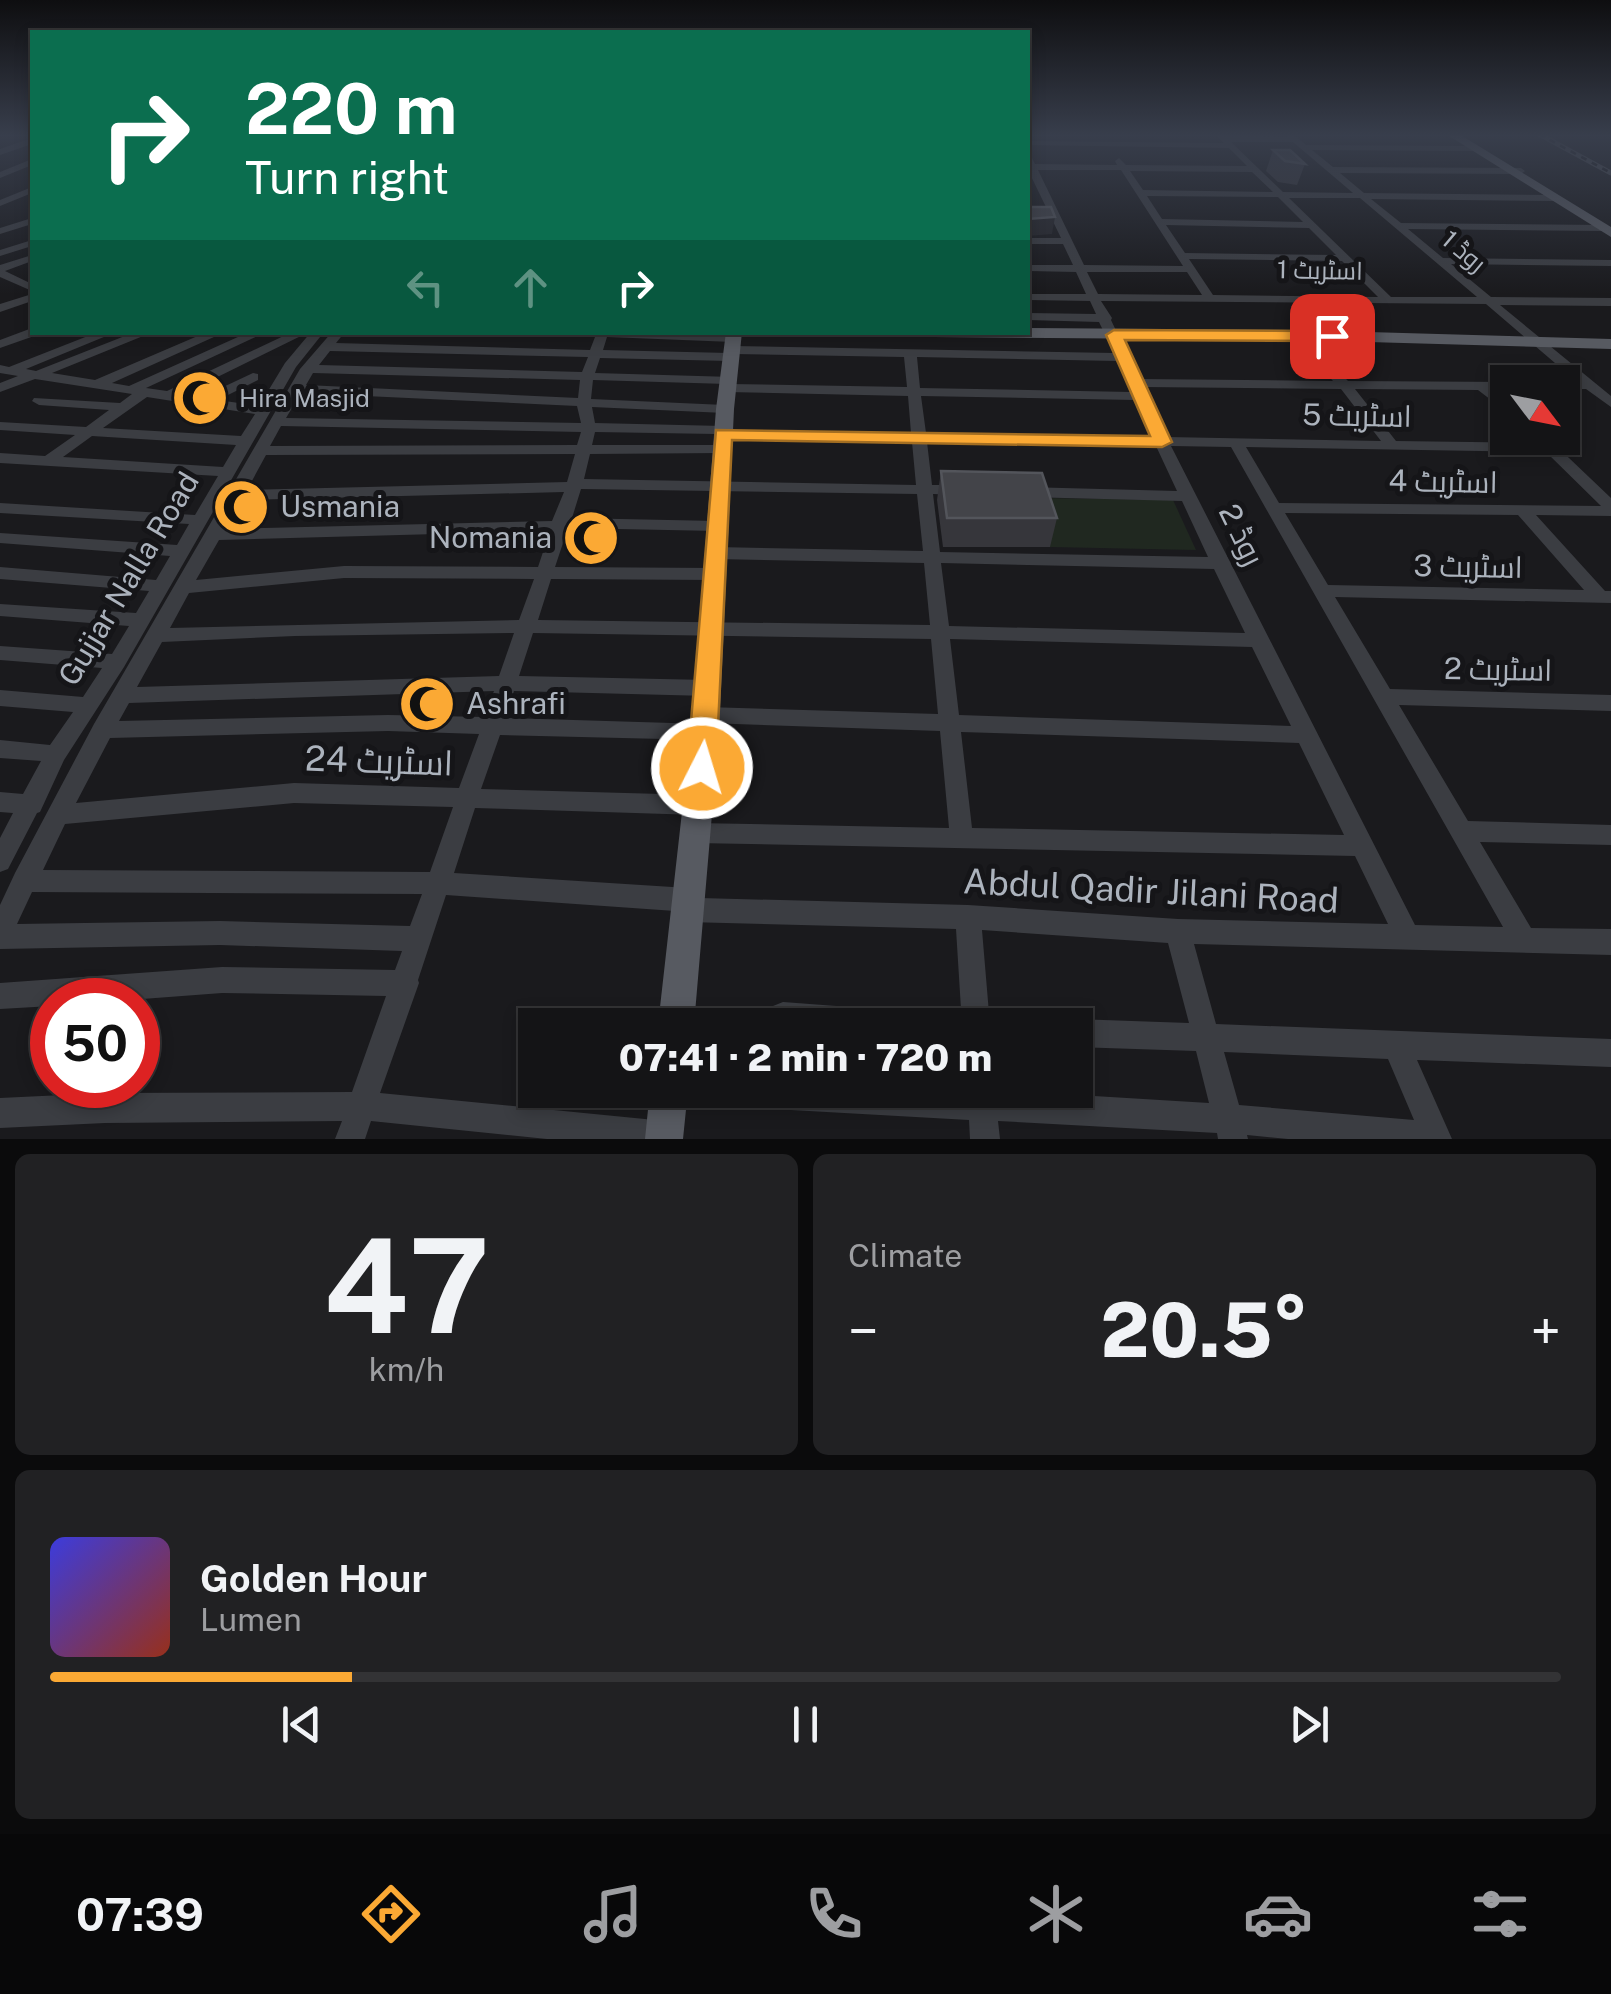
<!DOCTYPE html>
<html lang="en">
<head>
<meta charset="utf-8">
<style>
  :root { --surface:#141416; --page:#212123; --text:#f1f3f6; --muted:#9d9ea1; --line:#333335; --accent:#fba934 }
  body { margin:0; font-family:"Public Sans",Cairo,sans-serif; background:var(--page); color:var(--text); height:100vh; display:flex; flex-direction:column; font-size:38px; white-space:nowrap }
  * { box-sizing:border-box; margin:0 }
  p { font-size:32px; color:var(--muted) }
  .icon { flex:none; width:55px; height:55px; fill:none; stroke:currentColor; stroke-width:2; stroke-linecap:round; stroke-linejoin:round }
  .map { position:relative; height:1139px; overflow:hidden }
  .details { display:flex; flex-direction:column; gap:15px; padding:15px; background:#0b0b0c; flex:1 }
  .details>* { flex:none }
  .guide { position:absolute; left:30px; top:30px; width:1000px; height:305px; border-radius:0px; box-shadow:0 5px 15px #0003,0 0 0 2px var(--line); background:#0b6e4f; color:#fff; overflow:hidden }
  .needle { width:65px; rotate:122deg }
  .fabs { position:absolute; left:1490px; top:365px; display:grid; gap:20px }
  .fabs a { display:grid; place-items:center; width:90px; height:90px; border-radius:0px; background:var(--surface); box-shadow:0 5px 15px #0003,0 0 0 2px var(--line); font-size:50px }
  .speed { position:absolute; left:30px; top:978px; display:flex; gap:20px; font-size:50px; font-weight:700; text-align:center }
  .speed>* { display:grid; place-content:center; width:130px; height:130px; border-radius:50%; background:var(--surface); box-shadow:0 5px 15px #0003,0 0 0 2px var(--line); line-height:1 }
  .speed .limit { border:15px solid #d22; background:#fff; color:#111 }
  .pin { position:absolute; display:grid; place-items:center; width:85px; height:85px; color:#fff; margin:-42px; border-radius:20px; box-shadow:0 5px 15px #0006 }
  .me { position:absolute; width:110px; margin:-55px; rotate:5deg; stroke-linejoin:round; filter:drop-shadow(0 0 8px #0008) }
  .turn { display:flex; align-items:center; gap:35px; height:210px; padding:0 50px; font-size:45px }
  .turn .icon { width:130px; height:130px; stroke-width:2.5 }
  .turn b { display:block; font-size:70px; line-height:85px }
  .lanes { display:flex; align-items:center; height:95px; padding:0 50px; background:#0003; justify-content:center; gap:50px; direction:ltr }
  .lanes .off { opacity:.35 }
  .big { font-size:75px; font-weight:800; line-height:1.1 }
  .details .tile { flex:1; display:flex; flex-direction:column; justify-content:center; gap:15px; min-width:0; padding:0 35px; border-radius:15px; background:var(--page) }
  .details .dial { align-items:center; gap:0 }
  .dial b { font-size:130px; line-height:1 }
  .song { display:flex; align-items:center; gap:30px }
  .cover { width:120px; height:120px; border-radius:15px; background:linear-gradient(135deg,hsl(240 70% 55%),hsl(10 70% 35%)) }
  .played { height:10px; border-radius:5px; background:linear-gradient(90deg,var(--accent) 20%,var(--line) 20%) }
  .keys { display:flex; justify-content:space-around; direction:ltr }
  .heat { display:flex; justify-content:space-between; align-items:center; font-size:55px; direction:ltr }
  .details .tiles { flex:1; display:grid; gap:15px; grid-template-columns:1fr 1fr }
  .tile:last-child { grid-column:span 2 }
  .trip { position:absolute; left:518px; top:1008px; width:575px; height:100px; border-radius:0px; background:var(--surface); box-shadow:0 5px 15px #0003,0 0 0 2px var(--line); font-weight:800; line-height:100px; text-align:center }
  .menu { display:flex; height:160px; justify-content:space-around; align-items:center; background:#080809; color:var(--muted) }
  .menu .icon { width:70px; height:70px }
  .menu .active { color:var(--accent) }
  .menu b { font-size:45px; color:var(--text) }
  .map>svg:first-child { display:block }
</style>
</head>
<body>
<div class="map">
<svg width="1611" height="1139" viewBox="0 0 1611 1139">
  <rect width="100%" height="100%" fill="#1a1a1d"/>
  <path fill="#202820" d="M1034 498 1173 500 1196 550 1050 547Z"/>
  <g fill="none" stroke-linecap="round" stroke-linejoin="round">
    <path fill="#3b3d42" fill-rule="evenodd" d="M1215 134 1287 137 1284 134H1293L1306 145 1476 146 1473 151 1312 150 1333 167 1521 168 1525 171 1521 174 1340 173 1364 193 1553 195 1558 198 1553 201 1371 199 1401 223 1603 225 1608 228 1603 231 1408 229 1443 258 1611 260V266L1451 264 1491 297 1611 298V306L1500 305 1611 396V407L1586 389H1562V382H1557L1576 381 1486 304 1101 301 1112 318 1111 320 1139 379 1333 381 1294 338V332H1302L1348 381 1510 382H1508V390H1495L1508 401V413L1478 390 1355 389 1396 441 1537 443 1538 438H1548L1611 498V516L1536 515 1605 591H1611V603L1335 597 1390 689 1611 695V711L1399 705 1468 821 1611 825V845L1480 842 1531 928 1611 929V955L1194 944 1216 1024 1611 1039V1067L1417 1060 1452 1139H1288L1247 1135 1248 1139H1218L1217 1133 998 1121 1000 1139H970L969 1120 773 1109 763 1105 759 1095 761 1090H995L1209 1103 1196 1051 1075 1047V1025H1065L1075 1019 1189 1023 1168 943 982 930 990 1025H962L956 929 687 922 678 918 675 911 446 895 418 980 419 983 380 1093 665 1121 676 1125 679 1139H547L371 1121 365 1139H335L342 1121 105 1123 0 1128V1098L105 1093 352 1092 386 996 222 993 129 1000H52V1006L0 1009V983L222 967 395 970 402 951 220 945 0 949V905L15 873 94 724 300 369 332 332H345L336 343 590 350 595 337 561 336 555 332 733 334 739 338 733 342 607 337 603 350 729 353 726 350 732 346 1114 353 1099 322 1028 320V313L1096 314 1090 301 1028 300V294H1086L1076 272 1028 271V265H1073L1063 244H1028V238H1061L1028 170V156H1031L1035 164 1117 165 1115 161 1119 158 1126 165 1247 166 1229 148 1028 145V141L1224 143ZM1231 142H1293L1353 193 1283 192ZM1038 170H1121L1183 266 1084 265ZM1130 171 1252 172 1273 192 1143 190ZM1147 196 1278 197 1303 222 1162 219ZM1289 198H1360L1477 297H1391ZM1166 225 1309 228 1336 255 1185 253ZM1189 259 1342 261 1378 297 1213 295ZM1087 272H1187L1202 295 1098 294ZM330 351 588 357 582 372 319 365ZM733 354 904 357 907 387 728 384 735 380 733 377 595 373 600 358 730 361 736 357ZM917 357 1117 361 1131 392 920 388ZM313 373 580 380 578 398 306 385ZM593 380 727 384 720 388 727 392 908 396 911 433 730 430 723 426 595 423 592 407 725 413 732 409 725 405 591 399ZM1143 387 1341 389 1381 441 1167 437ZM301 393 577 406 581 423 286 418ZM921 396 1135 400 1152 437 926 433ZM281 426 581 432 577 445 270 446ZM595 432 716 434 723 438 912 442 916 485 584 479 590 454 722 453 729 449 722 445H592ZM927 442 1156 446 1177 491 1025 487 1017 492 1025 497 1182 501 1208 557 940 552 933 494 959 495 967 490 959 485H932ZM1171 446 1231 447 1503 927 1415 925ZM1246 447 1546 452 1601 506 1279 503ZM575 454 567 482 247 490 266 455ZM581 489 917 494 923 551 716 547 707 553 716 559 924 563 930 625 538 620 551 579 715 580 724 574 715 568 555 567 568 528 717 531 725 526 717 521 572 518ZM564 492 552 521 225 529 242 500ZM1285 513 1518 515 1584 590 1328 585ZM550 531 538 567 344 566 196 580 219 540ZM941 563 1214 569 1245 633 949 626ZM344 578 534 579 519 620 170 628 189 593ZM514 633 499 676 137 687 162 642 295 636ZM533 633 931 639 938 714 706 707 699 709 696 715 699 721 706 723 940 731 949 828 695 823 687 826 683 833 687 840 695 843 1355 856 1388 924 1178 919 968 905 700 898 697 892 688 888 454 873 475 808 698 815 706 812 709 805 706 798 698 795 481 789 500 735 705 740 712 738 716 732 712 726 705 724 505 718 514 691 708 696 715 693 718 688 715 683 708 680 519 676ZM950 639 1252 647 1291 726 959 715ZM494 691 484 717 388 715 119 721 129 703ZM388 731 479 734 459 788 294 783 76 803 110 738ZM961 732 1299 743 1344 835 972 828ZM294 803 453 807 430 872 43 870 65 824ZM32 892 422 894 410 926 220 921 17 924ZM1224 1052 1388 1059 1414 1120 1239 1105Z
      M29 139H32V144L0 155V149Z
      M32 159V165L0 178V172Z
      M32 187V193L0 206V200Z
      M32 218V224L0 234V228Z
      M32 240V246L0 256V250Z
      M32 255V261L5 271 32 284V291L0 277V265Z
      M32 294V301L0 312V304Z
      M32 328V332H39L37 335 0 348V340Z
      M98 332H116L26 369 36 371 135 332H153L52 373 95 380 207 332H225L112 383 129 386 249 332H266L146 388 167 391 292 332H309L183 394 202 397 253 373 258 374V380L218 400 259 406 285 363 311 332H324L296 367 124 667 64 760 40 812 37 813 8 869 0 872V838L13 813 0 812V792L23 794 41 761 0 758V740L50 745 73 712 0 706V690L83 697 102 668 0 660V646L112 654 129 626 0 616V604L136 613 149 591 0 579V567L156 580 170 556 0 543V533L177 545 189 524 0 513V503L195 515 218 476 0 463V453L45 456 75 435 0 430V422L86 427 109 410 39 405 32 401 34 398 120 403 132 394 35 379 0 392V383L18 376 0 373V365L9 367ZM147 397 255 414 241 436 103 428ZM92 436 236 445 223 467 63 457Z
      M783 1002 903 1011 913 1015 917 1025H773L769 1016 773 1006Z"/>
    <path fill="#575a61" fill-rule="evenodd" d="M1446 134H1459L1611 227V237Z
      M1028 328 1298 330 1611 339V349L1298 340 934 337 926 332H1028Z
      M726 332H742L734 409 719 732 694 1025H658L691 732 716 409Z
      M650 1090H688L683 1139H645Z"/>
    <g stroke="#4e5157" stroke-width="5">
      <path id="rail" d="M1539 134 1611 173"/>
    </g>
    <use href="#rail" stroke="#151518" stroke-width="2.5" stroke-dasharray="6" stroke-linecap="butt"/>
  </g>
  <path fill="#36363b" d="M1273 150 1305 164 1297 185 1278 182 1266 171Z
    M941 471 1057 518 1050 547H943L937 500Z"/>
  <path fill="#252529" d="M1055 217 1052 234 1028 236V219Z"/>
  <path fill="#434449" stroke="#53555b" stroke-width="2.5" d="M1273 150H1290L1305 164 1285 161Z
    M1028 207H1051L1055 217 1028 219Z
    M941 471 1042 473 1057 518H947Z"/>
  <linearGradient id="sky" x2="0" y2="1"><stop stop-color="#0e0e10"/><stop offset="0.46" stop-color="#383e4c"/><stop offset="1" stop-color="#383e4c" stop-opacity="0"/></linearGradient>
  <rect width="1611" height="294" fill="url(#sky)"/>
  <path fill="#fba934" stroke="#a36e22" stroke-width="2.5" d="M1114 330 1332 331 1340 336 1332 341 1125 340 1172 442 1162 447 732 440 716 768 712 777 702 780 691 777 687 768 716 430 1150 436 1106 335Z"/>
  <defs>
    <g id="mosque-disc" transform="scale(2.875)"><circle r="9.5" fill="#fba934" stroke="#151518"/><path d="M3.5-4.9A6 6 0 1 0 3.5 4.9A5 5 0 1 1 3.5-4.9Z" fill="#111"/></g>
  </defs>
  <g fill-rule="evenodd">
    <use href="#mosque-disc" x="200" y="398"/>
    <use href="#mosque-disc" x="241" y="507"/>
    <use href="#mosque-disc" x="591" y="538"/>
    <use href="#mosque-disc" x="427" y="704"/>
  </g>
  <g text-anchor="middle" stroke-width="10" stroke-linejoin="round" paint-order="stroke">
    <g font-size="25" fill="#acb3bd" stroke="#151518">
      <text transform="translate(1464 251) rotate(40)" y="9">روڈ 1</text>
      <text transform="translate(1320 270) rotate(1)" y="9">اسٹریٹ 1</text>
    </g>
    <g font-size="25" fill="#acb3bd" stroke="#151518" text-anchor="start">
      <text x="239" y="407">Hira Masjid</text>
    </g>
    <g font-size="30" fill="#acb3bd" stroke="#151518">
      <text transform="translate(1357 416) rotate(1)" y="10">اسٹریٹ 5</text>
      <text transform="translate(1443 482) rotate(1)" y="10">اسٹریٹ 4</text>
      <text transform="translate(1241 535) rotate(64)" y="10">روڈ 2</text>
      <text transform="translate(1468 567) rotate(1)" y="10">اسٹریٹ 3</text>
      <text transform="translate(129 579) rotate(-59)" y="10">Gujjar Nalla Road</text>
      <text transform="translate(1498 670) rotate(1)" y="10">اسٹریٹ 2</text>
    </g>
    <g font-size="30" fill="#acb3bd" stroke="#151518" text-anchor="start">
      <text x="280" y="517">Usmania</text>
      <text x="552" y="548" text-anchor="end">Nomania</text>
      <text x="466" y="714">Ashrafi</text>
    </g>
    <g font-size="35" fill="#acb3bd" stroke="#151518">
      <text transform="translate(379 761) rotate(2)" y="12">اسٹریٹ 24</text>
      <text transform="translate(1151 891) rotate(3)" y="12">Abdul Qadir Jilani Road</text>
    </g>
  </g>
</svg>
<div class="fabs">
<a><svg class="needle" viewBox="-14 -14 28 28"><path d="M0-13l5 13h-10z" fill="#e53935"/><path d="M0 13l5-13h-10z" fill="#9d9ea1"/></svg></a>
</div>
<div class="speed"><div class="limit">50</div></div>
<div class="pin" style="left:1332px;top:336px;background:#d93025"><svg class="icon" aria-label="arrive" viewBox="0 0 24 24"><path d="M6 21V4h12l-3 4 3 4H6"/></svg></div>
<svg class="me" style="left:702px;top:768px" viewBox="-20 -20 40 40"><circle r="17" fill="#fba934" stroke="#fff" stroke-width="3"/><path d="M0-11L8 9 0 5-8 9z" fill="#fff"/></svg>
<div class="trip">07:41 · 2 min · 720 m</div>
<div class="guide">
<div class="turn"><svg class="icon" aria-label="right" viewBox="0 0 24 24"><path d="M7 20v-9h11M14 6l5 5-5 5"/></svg><div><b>220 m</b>Turn right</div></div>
<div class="lanes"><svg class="icon off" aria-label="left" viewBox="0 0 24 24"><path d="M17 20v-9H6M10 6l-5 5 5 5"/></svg><svg class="icon off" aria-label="ahead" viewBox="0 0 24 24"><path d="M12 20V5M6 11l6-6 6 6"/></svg><svg class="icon" aria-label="right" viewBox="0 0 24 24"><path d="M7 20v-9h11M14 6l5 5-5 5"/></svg></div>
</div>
</div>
<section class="details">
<div class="tiles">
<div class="tile dial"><b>47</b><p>km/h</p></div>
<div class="tile"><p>Climate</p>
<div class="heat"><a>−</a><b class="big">20.5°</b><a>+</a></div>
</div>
<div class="tile">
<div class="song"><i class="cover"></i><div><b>Golden Hour</b><p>Lumen</p></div></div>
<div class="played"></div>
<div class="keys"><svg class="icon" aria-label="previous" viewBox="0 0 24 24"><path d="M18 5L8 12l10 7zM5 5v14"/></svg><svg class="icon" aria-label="pause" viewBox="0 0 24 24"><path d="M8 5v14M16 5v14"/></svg><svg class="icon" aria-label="next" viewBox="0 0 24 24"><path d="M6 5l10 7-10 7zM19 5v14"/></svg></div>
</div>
</div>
</section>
<nav class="menu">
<b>07:39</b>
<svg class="icon active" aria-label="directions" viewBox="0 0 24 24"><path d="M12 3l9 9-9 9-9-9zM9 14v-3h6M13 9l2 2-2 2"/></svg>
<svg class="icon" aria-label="music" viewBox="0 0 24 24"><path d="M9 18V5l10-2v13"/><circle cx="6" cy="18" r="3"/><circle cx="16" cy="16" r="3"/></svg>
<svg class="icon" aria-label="phone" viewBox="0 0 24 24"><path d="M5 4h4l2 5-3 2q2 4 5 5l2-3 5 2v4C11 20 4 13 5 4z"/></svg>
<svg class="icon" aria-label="climate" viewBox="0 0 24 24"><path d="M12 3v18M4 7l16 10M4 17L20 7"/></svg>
<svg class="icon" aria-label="car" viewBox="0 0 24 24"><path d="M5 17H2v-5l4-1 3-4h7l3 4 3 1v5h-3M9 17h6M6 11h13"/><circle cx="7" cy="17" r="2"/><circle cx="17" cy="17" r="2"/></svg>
<svg class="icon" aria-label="filters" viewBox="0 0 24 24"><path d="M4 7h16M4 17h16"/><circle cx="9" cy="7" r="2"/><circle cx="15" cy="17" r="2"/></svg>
</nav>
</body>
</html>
